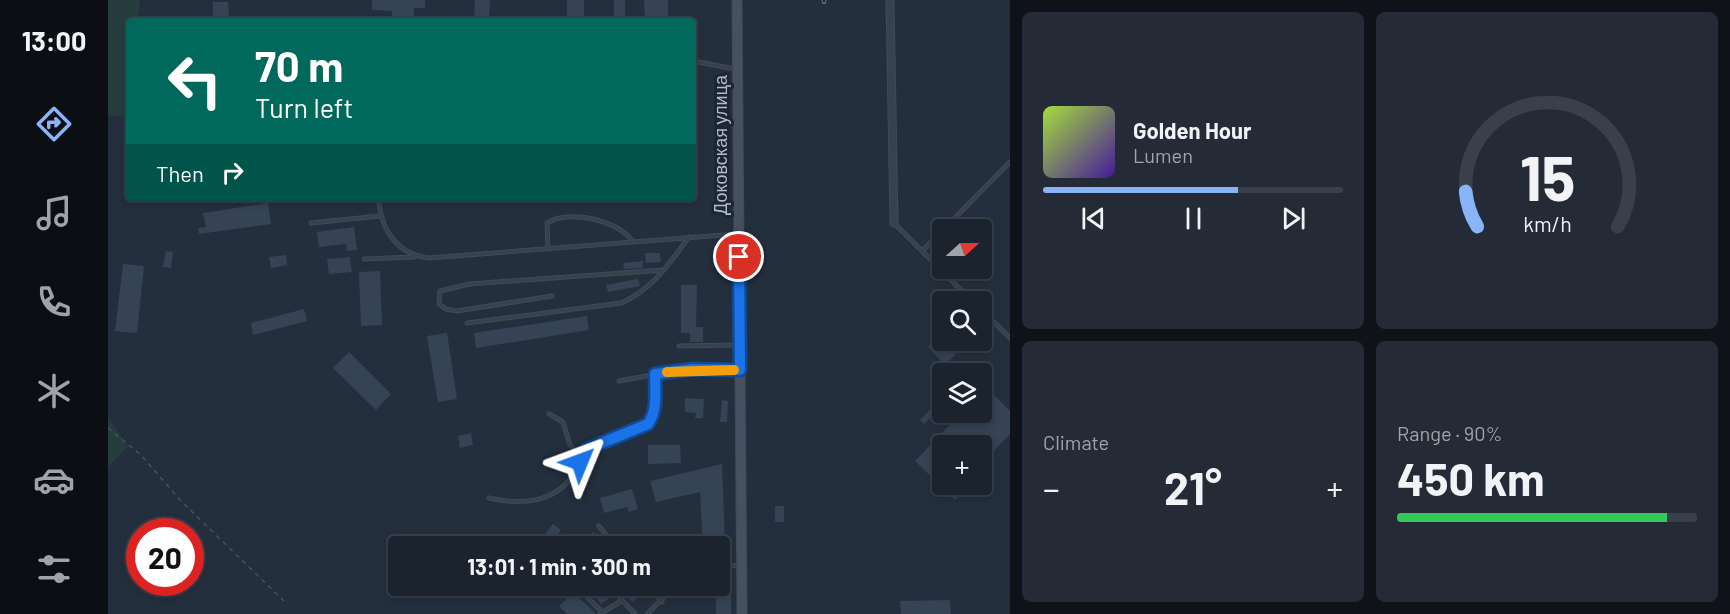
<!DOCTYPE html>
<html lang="en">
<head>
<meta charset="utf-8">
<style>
  :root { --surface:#1b232e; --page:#242b36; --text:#f1f3f6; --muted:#a0a4aa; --line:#39404a; --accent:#8ab4f8 }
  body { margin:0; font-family:Barlow,sans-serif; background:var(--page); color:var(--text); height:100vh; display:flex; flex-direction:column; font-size:22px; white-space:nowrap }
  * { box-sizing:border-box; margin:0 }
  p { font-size:20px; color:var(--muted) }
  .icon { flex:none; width:33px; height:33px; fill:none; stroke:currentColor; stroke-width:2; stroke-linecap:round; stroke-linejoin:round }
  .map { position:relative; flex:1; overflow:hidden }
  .details { display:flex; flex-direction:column; gap:12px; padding:12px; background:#0f1319; width:720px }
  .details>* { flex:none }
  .banner { position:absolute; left:18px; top:18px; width:570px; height:183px; border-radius:6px; box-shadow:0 3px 9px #0003,0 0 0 2px var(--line); background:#00695c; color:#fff; overflow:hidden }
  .needle { width:39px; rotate:69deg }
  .controls { position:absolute; left:824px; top:219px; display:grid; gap:12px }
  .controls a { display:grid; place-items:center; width:60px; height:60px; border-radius:6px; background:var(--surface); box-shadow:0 3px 9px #0003,0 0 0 2px var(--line); font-size:30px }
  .speed { position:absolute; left:18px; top:518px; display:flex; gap:12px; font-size:30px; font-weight:700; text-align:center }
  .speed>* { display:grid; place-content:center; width:78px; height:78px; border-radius:50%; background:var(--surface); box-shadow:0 3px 9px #0003,0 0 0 2px var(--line); line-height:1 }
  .speed .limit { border:9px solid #d22; background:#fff; color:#111 }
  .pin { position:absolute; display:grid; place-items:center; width:51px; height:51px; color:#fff; margin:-26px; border:3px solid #fff; border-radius:50%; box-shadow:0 2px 6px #0007 }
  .me { position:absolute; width:66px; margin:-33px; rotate:46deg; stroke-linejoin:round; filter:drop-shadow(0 0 4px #0008) }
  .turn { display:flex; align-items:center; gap:21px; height:126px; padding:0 30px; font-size:27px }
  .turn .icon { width:78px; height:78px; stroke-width:2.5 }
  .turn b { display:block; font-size:42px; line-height:51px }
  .then { display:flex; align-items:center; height:57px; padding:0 30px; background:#0003; gap:12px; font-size:22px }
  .big { font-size:45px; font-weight:700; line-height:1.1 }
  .details .widget { flex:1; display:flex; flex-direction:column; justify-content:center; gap:9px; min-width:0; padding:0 21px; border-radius:9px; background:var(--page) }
  .details .dial { align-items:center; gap:0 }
  .dial svg { height:156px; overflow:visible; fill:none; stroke:var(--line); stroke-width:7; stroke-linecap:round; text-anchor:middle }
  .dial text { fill:var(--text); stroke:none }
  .song { display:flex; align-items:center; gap:18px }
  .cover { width:72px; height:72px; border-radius:9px; background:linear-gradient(135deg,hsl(80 70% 55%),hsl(260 70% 35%)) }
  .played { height:6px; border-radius:3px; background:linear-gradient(90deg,var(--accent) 65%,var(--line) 65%) }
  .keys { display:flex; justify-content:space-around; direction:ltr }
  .heat { display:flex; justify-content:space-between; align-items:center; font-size:33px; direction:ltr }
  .charge { height:9px; border-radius:4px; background:linear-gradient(90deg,#34c759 90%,var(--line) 0) }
  .details .tiles { flex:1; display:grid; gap:12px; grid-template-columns:repeat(2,1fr) }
  .trip { position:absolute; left:280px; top:536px; width:342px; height:60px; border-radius:6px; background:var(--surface); box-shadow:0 3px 9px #0003,0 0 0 2px var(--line); font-weight:700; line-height:60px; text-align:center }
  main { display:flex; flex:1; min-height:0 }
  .tabs { display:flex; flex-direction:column; width:108px; justify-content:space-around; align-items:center; background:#0b0e12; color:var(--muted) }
  .tabs .icon { width:42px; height:42px }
  .tabs .current { color:var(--accent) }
  .tabs b { font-size:27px; color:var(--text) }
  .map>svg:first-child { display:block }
</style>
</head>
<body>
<main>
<nav class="tabs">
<b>13:00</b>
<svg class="icon current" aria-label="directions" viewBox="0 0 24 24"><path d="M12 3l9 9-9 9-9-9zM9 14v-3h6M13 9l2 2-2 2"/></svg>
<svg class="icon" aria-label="music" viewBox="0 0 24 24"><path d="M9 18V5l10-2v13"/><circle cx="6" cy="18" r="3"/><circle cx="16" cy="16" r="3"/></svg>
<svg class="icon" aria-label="phone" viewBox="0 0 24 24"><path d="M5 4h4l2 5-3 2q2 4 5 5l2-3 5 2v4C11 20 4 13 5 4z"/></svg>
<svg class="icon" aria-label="climate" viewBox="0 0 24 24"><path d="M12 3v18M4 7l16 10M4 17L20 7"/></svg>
<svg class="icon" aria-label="car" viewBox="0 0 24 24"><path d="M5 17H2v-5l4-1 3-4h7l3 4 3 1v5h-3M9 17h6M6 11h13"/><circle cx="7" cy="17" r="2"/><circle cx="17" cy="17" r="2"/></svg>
<svg class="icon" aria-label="filters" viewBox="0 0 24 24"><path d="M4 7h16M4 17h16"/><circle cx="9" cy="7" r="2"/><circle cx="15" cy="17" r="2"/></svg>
</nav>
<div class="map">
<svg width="902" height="614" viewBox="0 0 902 614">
  <rect width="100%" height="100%" fill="#242f3e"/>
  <path fill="#263c3f" d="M0 0H32L30 21H21L19 117 0 115Z
    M0 418 20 446 0 467Z"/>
  <path fill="#364354" d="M264 0H317V8H306V21H284V11L264 10Z
    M367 0H382L381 21H366Z
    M459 0H476V16H459Z
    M506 0H517V21H506Z
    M536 0H560V21H537Z
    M105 2H120L121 21H105Z
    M160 203 163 224 91 234 90 228 98 227 95 213Z
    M246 227 249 250 239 251 238 244 211 247 209 232Z
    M58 251 65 252 63 268 55 267Z
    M537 253H552L553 262 538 263Z
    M178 255 179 265 163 268 161 257Z
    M242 257 244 272 221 274 219 259Z
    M535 261V268L516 269 515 263Z
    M15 264 36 266 29 333 7 331Z
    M272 271 274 325 253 326 251 272Z
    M530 279 532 286 500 292 498 285Z
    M573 285H589L588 327H595V342H582V333H573Z
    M196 309 199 321 145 335 143 323Z
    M479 316 481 330 368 348 366 333Z
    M339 333 349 399 330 402 319 336Z
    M830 337 848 354 837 365 820 347Z
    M241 352 283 394 268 410 225 368Z
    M873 382 902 411V434L873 464V446H834V484H853L848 490 853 494 847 500 807 461 854 412H873Z
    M577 398 596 399 595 418H587L588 413 577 412Z
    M614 400 620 401 619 422H612Z
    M825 406 829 411 816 424 812 420Z
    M363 433 365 445 352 448 350 436Z
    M540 445H572L573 463 540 464Z
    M614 464 617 546H595L592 492 548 502 542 481Z
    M524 489 530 509 521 512 519 507 496 513 492 498Z
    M667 506H676V522H667Z
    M445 524 453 530 441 546H428Z
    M485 532 497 546H478L474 541Z
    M478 585H493L503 597 493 604Z
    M510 585H528L535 593 524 602Z
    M608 591H623V614H608Z
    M465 592 483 609 488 614H459L451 606Z
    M842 600 843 614H793L792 601Z"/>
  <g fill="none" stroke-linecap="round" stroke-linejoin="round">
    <g stroke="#414a57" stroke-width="5">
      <path id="lane" d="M585 61 627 69
        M271 203C274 232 291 255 321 258L628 234
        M203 223 272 216
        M786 223 865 302
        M835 230 902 162
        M440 249 439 223C461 209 511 220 525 242
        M814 251 834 231
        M256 259 306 257
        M444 296 349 311 338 309 331 304 332 291 361 284 556 270
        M873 309 902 338
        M359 323 513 303C544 290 561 264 581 237
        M571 346 630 345
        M511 381 566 371 631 370
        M441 414 455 422 462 445 473 455
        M381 498C413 505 446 504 466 474 472 465 471 456 479 449L540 424C550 410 547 391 547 373
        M491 526 507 546
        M612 565 632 566
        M467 585 494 612
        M500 585 527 614
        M540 585 554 602
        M492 614 513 601
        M539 614 568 585"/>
    </g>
    <g stroke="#414a57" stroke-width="9">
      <path id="street" d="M782 0 786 223"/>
    </g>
    <g stroke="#414a57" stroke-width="11">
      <path id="secondary" d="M629 0 634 614"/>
    </g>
    <path stroke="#3f5557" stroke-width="1.5" stroke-dasharray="4.5 4.5" stroke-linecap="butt" d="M0 428 33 455 73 501 176 601"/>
    <use href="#lane" stroke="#38414e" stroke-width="3"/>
    <use href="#street" stroke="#38414e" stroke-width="7"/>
    <use href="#secondary" stroke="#465061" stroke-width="9"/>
    <g stroke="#5a6575" stroke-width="4.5">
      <path id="rail" d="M716 0V2"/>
    </g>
    <use href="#rail" stroke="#1d2633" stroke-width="2" stroke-dasharray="7" stroke-linecap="butt"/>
  </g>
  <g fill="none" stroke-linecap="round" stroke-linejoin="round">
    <g stroke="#114b97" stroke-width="15">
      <path id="route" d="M472 462 473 454 479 449 540 424C550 410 547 391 547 374L585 369 632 370 631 257"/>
    </g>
    <use href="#route" stroke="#1a73e8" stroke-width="10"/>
    <path stroke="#f59e0b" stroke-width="10" d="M559 372 626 370"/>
  </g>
  <g text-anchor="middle" stroke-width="6" stroke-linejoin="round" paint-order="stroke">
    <g font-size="18" fill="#b4bcc9" stroke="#1d2633">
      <text transform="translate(613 145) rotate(-90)" y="6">Доковская улица</text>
    </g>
  </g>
</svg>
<div class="controls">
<a><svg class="needle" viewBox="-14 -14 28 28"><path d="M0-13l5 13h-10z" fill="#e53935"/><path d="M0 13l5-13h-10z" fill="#a0a4aa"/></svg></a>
<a><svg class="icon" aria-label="search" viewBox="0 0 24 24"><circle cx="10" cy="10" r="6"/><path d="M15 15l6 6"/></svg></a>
<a><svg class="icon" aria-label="layers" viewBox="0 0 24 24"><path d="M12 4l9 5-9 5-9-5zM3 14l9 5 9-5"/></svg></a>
<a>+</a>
</div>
<div class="speed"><div class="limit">20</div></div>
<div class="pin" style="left:631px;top:257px;background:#d93025"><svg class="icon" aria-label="arrive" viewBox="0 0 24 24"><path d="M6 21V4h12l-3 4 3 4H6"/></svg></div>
<svg class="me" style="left:472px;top:462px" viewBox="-20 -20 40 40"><path d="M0-17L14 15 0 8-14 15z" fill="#1a73e8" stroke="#fff" stroke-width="4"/></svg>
<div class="trip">13:01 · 1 min · 300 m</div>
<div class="banner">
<div class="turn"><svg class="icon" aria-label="left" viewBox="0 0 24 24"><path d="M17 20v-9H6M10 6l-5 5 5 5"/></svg><div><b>70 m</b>Turn left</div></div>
<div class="then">Then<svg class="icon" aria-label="right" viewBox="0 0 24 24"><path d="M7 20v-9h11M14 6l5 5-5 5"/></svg></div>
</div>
</div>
<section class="details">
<div class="tiles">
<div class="widget">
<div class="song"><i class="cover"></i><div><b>Golden Hour</b><p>Lumen</p></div></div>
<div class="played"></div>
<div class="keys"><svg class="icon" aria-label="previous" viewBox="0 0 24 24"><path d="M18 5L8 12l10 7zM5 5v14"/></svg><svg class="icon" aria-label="pause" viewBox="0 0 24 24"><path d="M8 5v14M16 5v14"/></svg><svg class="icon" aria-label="next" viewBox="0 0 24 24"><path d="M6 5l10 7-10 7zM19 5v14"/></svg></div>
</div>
<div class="widget dial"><svg viewBox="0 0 100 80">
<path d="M14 69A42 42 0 1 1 86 69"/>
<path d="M14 69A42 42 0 0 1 8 51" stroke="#8ab4f8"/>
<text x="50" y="56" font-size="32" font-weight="700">15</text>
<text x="50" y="72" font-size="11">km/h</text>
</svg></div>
<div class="widget"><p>Climate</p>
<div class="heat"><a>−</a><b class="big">21°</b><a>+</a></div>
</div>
<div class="widget"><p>Range · 90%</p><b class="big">450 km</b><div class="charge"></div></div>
</div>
</section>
</main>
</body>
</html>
